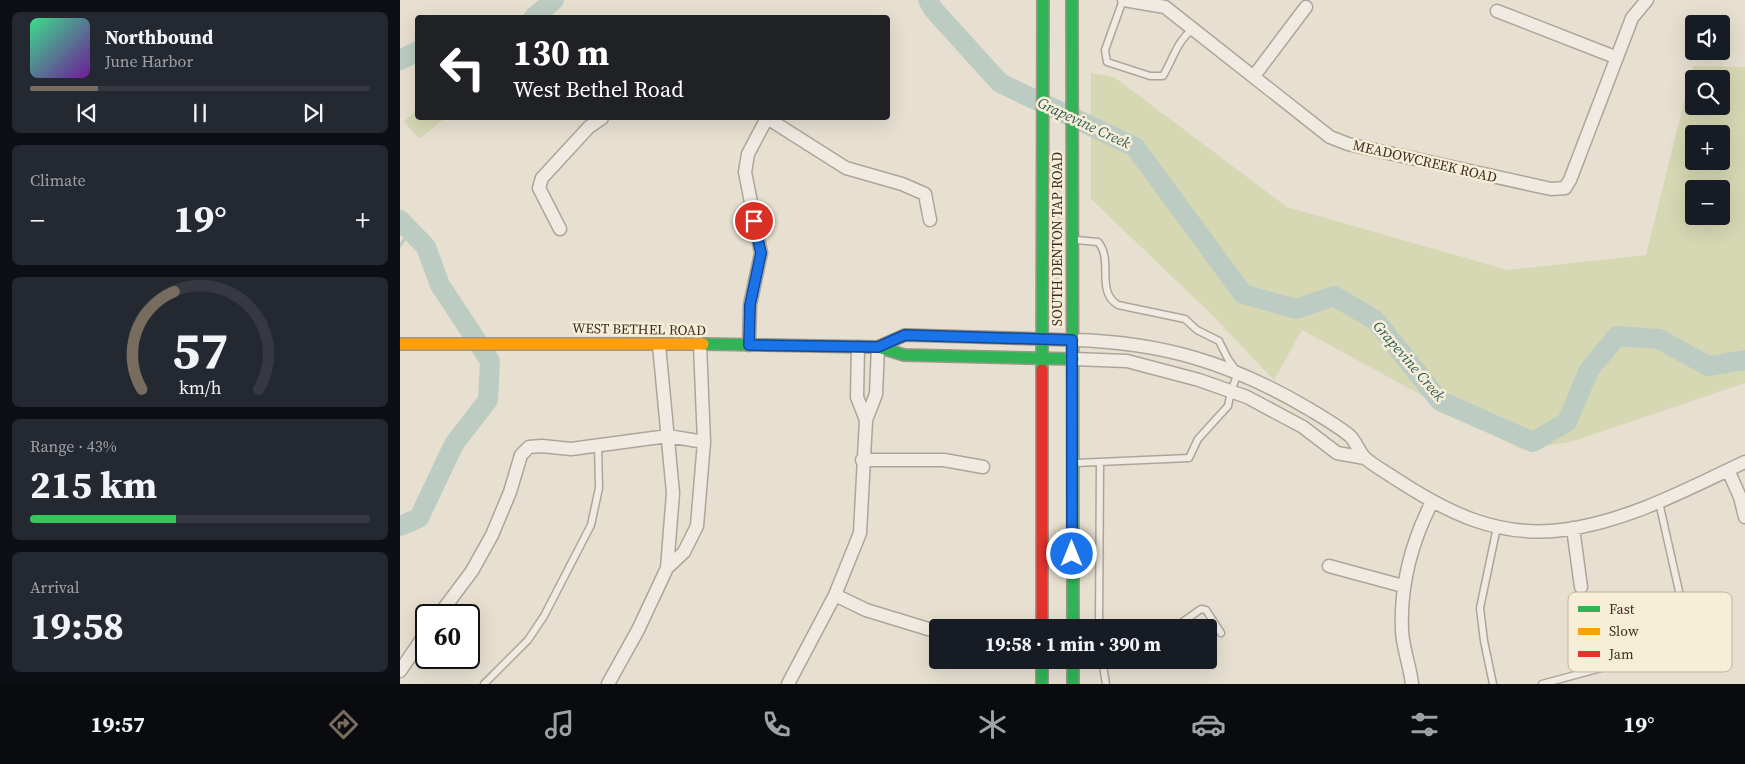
<!DOCTYPE html>
<html lang="en">
<head>
<meta charset="utf-8">
<style>
  :root { --surface:#171b24; --page:#242831; --text:#f1f3f6; --muted:#9ea1a6; --line:#363941; --accent:#786c5e }
  body { margin:0; font-family:"Source Serif 4",serif; background:var(--page); color:var(--text); height:100vh; display:flex; flex-direction:column; font-size:19px; white-space:nowrap }
  * { box-sizing:border-box; margin:0 }
  p { font-size:16px; color:var(--muted) }
  .icon { flex:none; width:28px; height:28px; fill:none; stroke:currentColor; stroke-width:2; stroke-linecap:round; stroke-linejoin:round }
  .map { position:relative; flex:1; overflow:hidden }
  .side { display:flex; flex-direction:column; gap:12px; padding:12px; background:#0d0f14; width:400px }
  .side>* { flex:none }
  .guide { position:absolute; left:15px; top:15px; width:475px; height:105px; border-radius:5px; box-shadow:0 5px 20px #0002; background:#202124; color:#fff; overflow:hidden }
  .buttons { position:absolute; left:1285px; top:15px; display:grid; gap:10px }
  .buttons a { display:grid; place-items:center; width:45px; height:45px; border-radius:5px; background:var(--surface); box-shadow:0 5px 20px #0002; font-size:25px }
  .speed { position:absolute; left:15px; top:604px; display:flex; gap:10px; font-size:25px; font-weight:700; text-align:center }
  .speed>* { display:grid; place-content:center; width:65px; height:65px; border-radius:50%; background:var(--surface); box-shadow:0 5px 20px #0002; line-height:1 }
  .speed .limit { border:2px solid #111; border-radius:8px; background:#fff; color:#111 }
  .pin { position:absolute; display:grid; place-items:center; width:42px; height:42px; color:#fff; margin:-21px; border:2px solid #fff; border-radius:50%; box-shadow:0 1px 5px #0007 }
  .me { position:absolute; width:55px; margin:-28px; rotate:0deg; stroke-linejoin:round; filter:drop-shadow(0 0 4px #0008) }
  .turn { display:flex; align-items:center; gap:18px; height:105px; padding:0 15px; font-size:22px }
  .turn .icon { width:65px; height:65px; stroke-width:2.5 }
  .turn b { display:block; font-size:35px; line-height:42px }
  .big { font-size:38px; font-weight:700; line-height:1.1 }
  .side .tile { flex:1; display:flex; flex-direction:column; justify-content:center; gap:8px; min-width:0; padding:0 18px; border-radius:8px; background:var(--page) }
  .side .dial { align-items:center; gap:0 }
  .dial svg { height:130px; overflow:visible; fill:none; stroke:var(--line); stroke-width:7; stroke-linecap:round; text-anchor:middle }
  .dial text { fill:var(--text); stroke:none }
  .song { display:flex; align-items:center; gap:15px }
  .cover { width:60px; height:60px; border-radius:8px; background:linear-gradient(135deg,hsl(150 70% 55%),hsl(280 70% 35%)) }
  .played { height:5px; border-radius:2px; background:linear-gradient(90deg,var(--accent) 20%,var(--line) 20%) }
  .keys { display:flex; justify-content:space-around; direction:ltr }
  .heat { display:flex; justify-content:space-between; align-items:center; font-size:28px; direction:ltr }
  .charge { height:8px; border-radius:4px; background:linear-gradient(90deg,#34c759 43%,var(--line) 0) }
  .trip { position:absolute; left:529px; top:619px; width:288px; height:50px; border-radius:5px; background:var(--surface); box-shadow:0 5px 20px #0002; font-weight:700; line-height:50px; text-align:center }
  .tab-bar { display:flex; height:80px; justify-content:space-around; align-items:center; background:#090b0e; color:var(--muted) }
  .tab-bar .icon { width:35px; height:35px }
  .tab-bar .selected { color:var(--accent) }
  .tab-bar b { font-size:22px; color:var(--text) }
  main { display:flex; flex:1; min-height:0 }
  .map>svg:first-child { display:block }
</style>
</head>
<body>
<main>
<section class="side">
<div class="tile">
<div class="song"><i class="cover"></i><div><b>Northbound</b><p>June Harbor</p></div></div>
<div class="played"></div>
<div class="keys"><svg class="icon" aria-label="previous" viewBox="0 0 24 24"><path d="M18 5L8 12l10 7zM5 5v14"/></svg><svg class="icon" aria-label="pause" viewBox="0 0 24 24"><path d="M8 5v14M16 5v14"/></svg><svg class="icon" aria-label="next" viewBox="0 0 24 24"><path d="M6 5l10 7-10 7zM19 5v14"/></svg></div>
</div>
<div class="tile"><p>Climate</p>
<div class="heat"><a>−</a><b class="big">19°</b><a>+</a></div>
</div>
<div class="tile dial"><svg viewBox="0 0 100 80">
<path d="M14 69A42 42 0 1 1 86 69"/>
<path d="M14 69A42 42 0 0 1 34 9" stroke="#786c5e"/>
<text x="50" y="56" font-size="32" font-weight="700">57</text>
<text x="50" y="72" font-size="11">km/h</text>
</svg></div>
<div class="tile"><p>Range · 43%</p><b class="big">215 km</b><div class="charge"></div></div>
<div class="tile"><p>Arrival</p><b class="big">19:58</b></div>
</section>
<div class="map">
<svg width="1345" height="684" viewBox="0 0 1345 684">
  <rect width="100%" height="100%" fill="#e7e0d1"/>
  <path fill="#d6d7b3" fill-rule="evenodd" d="M1293 66 1345 67V383L1174 441 1122 450 902 330 874 380 811 314 691 199V73L714 77 887 207 1108 270 1246 255ZM1294 79H1321V106H1294ZM1294 134H1321V161H1294ZM1294 189H1321V216H1294Z
    M17 110 18 118H45L19 139 4 121Z
    M650 157 661 164 662 316H654Z"/>
  <g fill="none" stroke-linecap="round" stroke-linejoin="round">
    <path stroke="#bcccc2" stroke-width="3" d="M0 246 11 229"/>
    <path stroke="#bcccc2" stroke-width="20" d="M528 0 533 9 600 83 735 147 843 294 896 309 934 296 975 320 1040 401 1133 442 1167 422 1189 370 1217 336 1259 339 1308 366 1345 360
      M133 18 154 0
      M0 60 18 51
      M0 220 26 247 40 285 90 361 88 400 54 444 19 518 0 526"/>
    <g stroke="#ada599" stroke-width="9">
      <path id="lane" d="M723 0 705 50 707 62 750 76H763C773 59 777 41 793 29
        M676 240 698 242C714 260 695 291 718 305L785 319 797 330 819 341 828 359 838 373 831 391 828 406 798 439 789 458 676 463
        M699 628 700 462
        M774 628 801 609 806 610 821 633
        M702 660 706 684
        M84 684 128 640 144 616 191 525 199 488 198 445
        M1093 684 1084 641 1080 608 1097 527
        M1142 684 1279 647 1287 627 1259 502"/>
    </g>
    <g stroke="#ada599" stroke-width="15">
      <path id="street" d="M724 0 765 7 930 137 948 144 1151 189 1165 188 1170 180 1232 18 1247 0
        M1097 11 1215 57
        M854 76 906 7
        M367 118 446 168 502 184 525 194 530 220
        M160 229 139 188 142 178 189 127 202 118
        M673 340C762 342 831 363 909 409 922 417 938 426 950 436 956 442 959 452 965 458 974 466 986 472 996 479 1048 513 1098 538 1162 530 1227 522 1287 489 1345 462
        M349 345 350 305 361 253 345 172 348 154 367 118
        M458 347 457 397 466 420
        M673 359 727 361 799 380 847 397 903 427 937 453 965 458
        M462 460H544L583 467
        M1328 470 1340 497 1345 517
        M1173 528 1181 587
        M929 566 1003 586
        M267 568 284 552 297 526 304 442 300 345
        M435 595 466 610 538 632
        M39 615 72 571 92 535 110 492 121 455 129 447 142 446 171 449 268 436 304 442
        M0 671 26 633
        M208 684 238 630 267 568 273 493 259 345
        M388 684 435 595 460 533 466 420 476 394 478 347
        M1012 684C1010 666 1003 649 1002 631 1000 584 1011 543 1032 502"/>
    </g>
    <g stroke="#9c958a" stroke-width="14">
      <path id="fast" d="M672 0 673 628
        M303 344 478 347 504 355 673 359
        M642 370 643 0
        M642 660V684
        M673 660V684"/>
    </g>
    <g stroke="#9c958a" stroke-width="14">
      <path id="slow" d="M0 344H303
        M478 347 505 335 673 340"/>
    </g>
    <g stroke="#9c958a" stroke-width="14">
      <path id="jam" d="M642 628V370"/>
    </g>
    <use href="#lane" stroke="#efebe3" stroke-width="6"/>
    <use href="#street" stroke="#efebe3" stroke-width="12"/>
    <use href="#fast" stroke="#30b455" stroke-width="11"/>
    <use href="#slow" stroke="#ff9f0a" stroke-width="11"/>
    <use href="#jam" stroke="#e5322d" stroke-width="11"/>
  </g>
  <g fill="none" stroke-linecap="round" stroke-linejoin="round">
    <g stroke="#114b97" stroke-width="12">
      <path id="route" d="M354 221 361 253 350 305 349 345 478 347 505 335 672 340V554"/>
    </g>
    <use href="#route" stroke="#1a73e8" stroke-width="9"/>
  </g>
  <g text-anchor="middle" stroke-width="5" stroke-linejoin="round" paint-order="stroke">
    <g font-size="14" fill="#3d2e20" stroke="#f7eed8">
      <text transform="translate(1025 161) rotate(13)" y="5">MEADOWCREEK ROAD</text>
      <text transform="translate(657 239) rotate(-90)" y="5">SOUTH DENTON TAP ROAD</text>
      <text transform="translate(239 329) rotate(1)" y="5">WEST BETHEL ROAD</text>
    </g>
    <g font-size="15" font-style="italic" fill="#2f5d5a" stroke="#f7eed8">
      <text transform="translate(684 123) rotate(25)" y="5">Grapevine Creek</text>
      <text transform="translate(1009 361) rotate(49)" y="5">Grapevine Creek</text>
    </g>
  </g>
  <rect x="1168" y="592" width="164" height="80" rx="8" fill="#f7eed8" stroke="#bfb4a1" stroke-width="1"/>
  <rect x="1178" y="606" width="22" height="6" fill="#30b455"/>
  <rect x="1178" y="628" width="22" height="7" fill="#ff9f0a"/>
  <rect x="1178" y="651" width="22" height="6" fill="#e5322d"/>
  <g font-size="14" fill="#3d2e20">
    <text x="1209" y="614">Fast</text>
    <text x="1209" y="636">Slow</text>
    <text x="1209" y="659">Jam</text>
  </g>
</svg>
<div class="buttons">
<a><svg class="icon" aria-label="sound" viewBox="0 0 24 24"><path d="M4 9h4l5-4v14l-5-4H4zM17 9q2 3 0 6"/></svg></a>
<a><svg class="icon" aria-label="search" viewBox="0 0 24 24"><circle cx="10" cy="10" r="6"/><path d="M15 15l6 6"/></svg></a>
<a>+</a>
<a>−</a>
</div>
<div class="speed"><div class="limit">60</div></div>
<div class="pin" style="left:354px;top:221px;background:#d93025"><svg class="icon" aria-label="arrive" viewBox="0 0 24 24"><path d="M6 21V4h12l-3 4 3 4H6"/></svg></div>
<svg class="me" style="left:672px;top:554px" viewBox="-20 -20 40 40"><circle r="17" fill="#1a73e8" stroke="#fff" stroke-width="3"/><path d="M0-11L8 9 0 5-8 9z" fill="#fff"/></svg>
<div class="trip">19:58 · 1 min · 390 m</div>
<div class="guide">
<div class="turn"><svg class="icon" aria-label="left" viewBox="0 0 24 24"><path d="M17 20v-9H6M10 6l-5 5 5 5"/></svg><div><b>130 m</b>West Bethel Road</div></div>
</div>
</div>
</main>
<nav class="tab-bar">
<b>19:57</b>
<svg class="icon selected" aria-label="directions" viewBox="0 0 24 24"><path d="M12 3l9 9-9 9-9-9zM9 14v-3h6M13 9l2 2-2 2"/></svg>
<svg class="icon" aria-label="music" viewBox="0 0 24 24"><path d="M9 18V5l10-2v13"/><circle cx="6" cy="18" r="3"/><circle cx="16" cy="16" r="3"/></svg>
<svg class="icon" aria-label="phone" viewBox="0 0 24 24"><path d="M5 4h4l2 5-3 2q2 4 5 5l2-3 5 2v4C11 20 4 13 5 4z"/></svg>
<svg class="icon" aria-label="climate" viewBox="0 0 24 24"><path d="M12 3v18M4 7l16 10M4 17L20 7"/></svg>
<svg class="icon" aria-label="car" viewBox="0 0 24 24"><path d="M5 17H2v-5l4-1 3-4h7l3 4 3 1v5h-3M9 17h6M6 11h13"/><circle cx="7" cy="17" r="2"/><circle cx="17" cy="17" r="2"/></svg>
<svg class="icon" aria-label="filters" viewBox="0 0 24 24"><path d="M4 7h16M4 17h16"/><circle cx="9" cy="7" r="2"/><circle cx="15" cy="17" r="2"/></svg>
<b>19°</b>
</nav>
</body>
</html>
